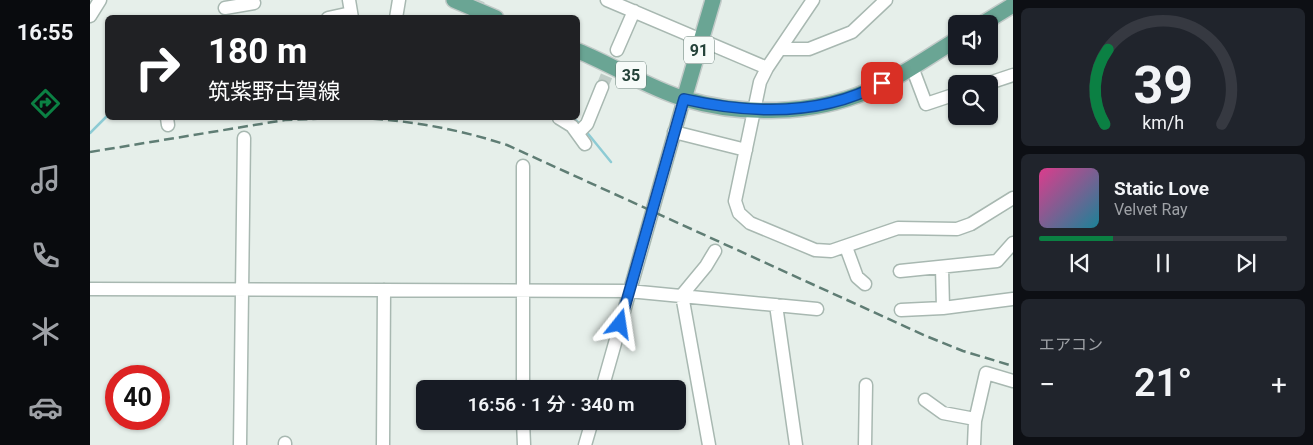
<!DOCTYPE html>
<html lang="ja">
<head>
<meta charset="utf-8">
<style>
  :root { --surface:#171b24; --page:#20242c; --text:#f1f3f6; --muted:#9ea1a6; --line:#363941; --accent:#0b8043 }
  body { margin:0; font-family:Roboto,"Noto Sans JP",sans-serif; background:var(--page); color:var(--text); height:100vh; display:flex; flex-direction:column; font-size:19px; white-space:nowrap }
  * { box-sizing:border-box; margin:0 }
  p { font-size:16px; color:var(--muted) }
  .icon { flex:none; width:28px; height:28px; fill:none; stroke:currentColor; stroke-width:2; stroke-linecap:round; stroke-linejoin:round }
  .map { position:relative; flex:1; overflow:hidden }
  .drawer { display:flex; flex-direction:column; gap:8px; padding:8px; background:#0d0f14; width:300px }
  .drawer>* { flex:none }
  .guide { position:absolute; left:15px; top:15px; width:475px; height:105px; border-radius:8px; box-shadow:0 1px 4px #0004; background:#202124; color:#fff; overflow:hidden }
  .controls { position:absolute; left:858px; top:15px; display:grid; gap:10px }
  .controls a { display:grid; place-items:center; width:50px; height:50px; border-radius:8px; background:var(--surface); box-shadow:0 1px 4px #0004; font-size:25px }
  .speed { position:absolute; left:15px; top:365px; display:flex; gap:10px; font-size:25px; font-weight:700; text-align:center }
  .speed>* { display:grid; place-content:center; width:65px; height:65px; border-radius:50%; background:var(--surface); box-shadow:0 1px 4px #0004; line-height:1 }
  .speed .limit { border:8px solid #d22; background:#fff; color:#111 }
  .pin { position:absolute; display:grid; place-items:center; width:42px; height:42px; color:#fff; margin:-21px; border-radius:10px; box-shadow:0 2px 8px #0006 }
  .me { position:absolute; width:55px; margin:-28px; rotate:15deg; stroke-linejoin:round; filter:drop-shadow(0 0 4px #0008) }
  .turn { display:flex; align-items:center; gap:18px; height:105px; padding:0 20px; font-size:22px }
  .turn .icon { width:65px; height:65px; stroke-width:2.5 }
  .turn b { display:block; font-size:35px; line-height:42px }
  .big { font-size:38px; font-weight:600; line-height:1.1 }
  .drawer .card { flex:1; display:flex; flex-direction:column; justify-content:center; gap:8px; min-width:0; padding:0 18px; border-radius:8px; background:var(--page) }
  .drawer .dial { align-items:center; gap:0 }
  .dial svg { height:130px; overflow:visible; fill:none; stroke:var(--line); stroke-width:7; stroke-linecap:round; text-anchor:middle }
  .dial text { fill:var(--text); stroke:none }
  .song { display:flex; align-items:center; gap:15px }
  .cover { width:60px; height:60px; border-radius:8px; background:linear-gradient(135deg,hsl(330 70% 55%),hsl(190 70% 35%)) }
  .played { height:5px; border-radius:2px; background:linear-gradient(90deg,var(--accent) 30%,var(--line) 30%) }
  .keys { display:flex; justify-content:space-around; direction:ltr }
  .heat { display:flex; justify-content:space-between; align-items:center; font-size:28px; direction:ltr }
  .trip { position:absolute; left:326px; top:380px; width:270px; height:50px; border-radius:8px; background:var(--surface); box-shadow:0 1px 4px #0004; font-weight:600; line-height:50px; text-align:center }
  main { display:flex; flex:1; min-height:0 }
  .tabs { display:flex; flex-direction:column; width:90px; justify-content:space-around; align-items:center; background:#090b0e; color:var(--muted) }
  .tabs .icon { width:35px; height:35px }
  .tabs .on { color:var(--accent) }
  .tabs b { font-size:22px; color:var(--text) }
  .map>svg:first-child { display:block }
</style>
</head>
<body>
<main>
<nav class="tabs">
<b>16:55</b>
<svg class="icon on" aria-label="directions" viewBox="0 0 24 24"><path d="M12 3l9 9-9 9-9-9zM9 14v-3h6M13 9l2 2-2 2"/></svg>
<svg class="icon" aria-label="music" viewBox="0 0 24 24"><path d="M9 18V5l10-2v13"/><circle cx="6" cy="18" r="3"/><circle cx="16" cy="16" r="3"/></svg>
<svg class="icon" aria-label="phone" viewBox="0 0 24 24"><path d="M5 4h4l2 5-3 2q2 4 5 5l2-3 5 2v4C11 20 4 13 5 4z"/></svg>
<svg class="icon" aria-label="climate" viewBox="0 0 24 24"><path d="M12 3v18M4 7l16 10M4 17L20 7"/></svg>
<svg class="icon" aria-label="car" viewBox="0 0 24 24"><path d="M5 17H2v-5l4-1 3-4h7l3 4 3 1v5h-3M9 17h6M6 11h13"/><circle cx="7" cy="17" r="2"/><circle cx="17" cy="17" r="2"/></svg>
</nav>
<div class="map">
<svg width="923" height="445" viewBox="0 0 923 445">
  <rect width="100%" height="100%" fill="#e6efea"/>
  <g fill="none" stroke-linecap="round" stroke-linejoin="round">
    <path stroke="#8dcbd4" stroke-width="2.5" d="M483 118 490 124
      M495 130 521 162
      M0 133 18 115"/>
    <path stroke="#bfccc7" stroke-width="12" stroke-dasharray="12 6" stroke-linecap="butt" d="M382 18 389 0
      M512 87 527 50"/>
    <g stroke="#a8b8b1" stroke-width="15">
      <path id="minor" d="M259 0 262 18
        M517 0 677 68
        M723 0 677 68 670 82 645 201 649 213 660 223 725 250 741 251 808 228 867 229 881 224 923 198
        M135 8 164 3
        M0 16 10 0
        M238 18 261 13
        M306 18 309 0
        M691 49H719L762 32 796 0
        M527 50 544 11
        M822 67 836 104 866 94
        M896 84 923 75
        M77 118 78 125
        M469 118 482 126 495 144
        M584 132 656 150
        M488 133 497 124 512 87
        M433 166V389
        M756 247 767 277 775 284
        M852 267 853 308
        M810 271 907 261 923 243
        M0 289 539 291 727 309
        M686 305 706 445
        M811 310 853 308 923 299
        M512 389 594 99
        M835 400 853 413 885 419
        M433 421 434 445
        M195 443V445
        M150 445 154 138
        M293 445 294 290
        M495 445 502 421
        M619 445 592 295 616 266 625 251
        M775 445 776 385
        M884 445 885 421 896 373 923 381"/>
    </g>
    <g stroke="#c2cac8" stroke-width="18">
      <path id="major" d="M364 0 406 18
        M892 24 923 5
        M488 51C523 65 558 88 595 99 652 116 722 115 778 91 809 78 838 57 866 40
        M594 99 623 0"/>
    </g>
    <use href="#minor" stroke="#fff" stroke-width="12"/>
    <use href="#major" stroke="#6aa594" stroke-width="15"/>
    <path stroke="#5f7d74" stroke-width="2.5" stroke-dasharray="10 5" stroke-linecap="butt" d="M268 118C319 120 368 129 417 145L836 336 873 351 923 366
      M0 152 195 120 248 118"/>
  </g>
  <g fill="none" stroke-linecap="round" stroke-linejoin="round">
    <g stroke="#114b97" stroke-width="12">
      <path id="route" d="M530 324 594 99C660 114 731 117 792 83"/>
    </g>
    <use href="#route" stroke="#1a73e8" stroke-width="9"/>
  </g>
  <g text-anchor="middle" stroke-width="4.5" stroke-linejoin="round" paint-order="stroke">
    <g fill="#f7fbf9" stroke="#637a73" stroke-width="1">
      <rect x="594" y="36.5" width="30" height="27" rx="4"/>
      <rect x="526" y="61.5" width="30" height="27" rx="4"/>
    </g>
    <g font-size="16" font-weight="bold" fill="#244239">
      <text x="609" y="56">91</text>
      <text x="541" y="81">35</text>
    </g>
  </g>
</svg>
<div class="controls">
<a><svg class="icon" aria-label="sound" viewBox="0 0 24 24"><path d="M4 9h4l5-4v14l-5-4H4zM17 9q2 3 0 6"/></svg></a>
<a><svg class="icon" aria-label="search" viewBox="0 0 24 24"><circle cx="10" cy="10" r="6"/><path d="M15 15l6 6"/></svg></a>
</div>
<div class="speed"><div class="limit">40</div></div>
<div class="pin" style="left:792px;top:83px;background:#d93025"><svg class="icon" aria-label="arrive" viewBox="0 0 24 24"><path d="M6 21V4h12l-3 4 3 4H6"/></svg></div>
<svg class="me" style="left:530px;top:324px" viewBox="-20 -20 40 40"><path d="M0-17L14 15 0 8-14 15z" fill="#1a73e8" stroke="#fff" stroke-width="4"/></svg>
<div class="trip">16:56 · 1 分 · 340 m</div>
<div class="guide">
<div class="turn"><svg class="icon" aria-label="right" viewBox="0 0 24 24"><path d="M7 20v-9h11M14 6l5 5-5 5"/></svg><div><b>180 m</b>筑紫野古賀線</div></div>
</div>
</div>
<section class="drawer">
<div class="card dial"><svg viewBox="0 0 100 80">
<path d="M14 69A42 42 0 1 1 86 69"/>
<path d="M14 69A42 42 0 0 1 16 23" stroke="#0b8043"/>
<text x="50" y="56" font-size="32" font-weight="700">39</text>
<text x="50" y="72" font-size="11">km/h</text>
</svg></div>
<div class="card">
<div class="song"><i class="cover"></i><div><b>Static Love</b><p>Velvet Ray</p></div></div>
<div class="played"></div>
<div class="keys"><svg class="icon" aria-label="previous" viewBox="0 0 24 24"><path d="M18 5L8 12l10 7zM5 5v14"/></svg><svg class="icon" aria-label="pause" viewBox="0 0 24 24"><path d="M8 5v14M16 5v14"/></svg><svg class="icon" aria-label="next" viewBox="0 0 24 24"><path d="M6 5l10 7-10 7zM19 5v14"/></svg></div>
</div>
<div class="card"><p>エアコン</p>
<div class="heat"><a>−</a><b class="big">21°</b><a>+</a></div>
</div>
</section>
</main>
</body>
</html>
